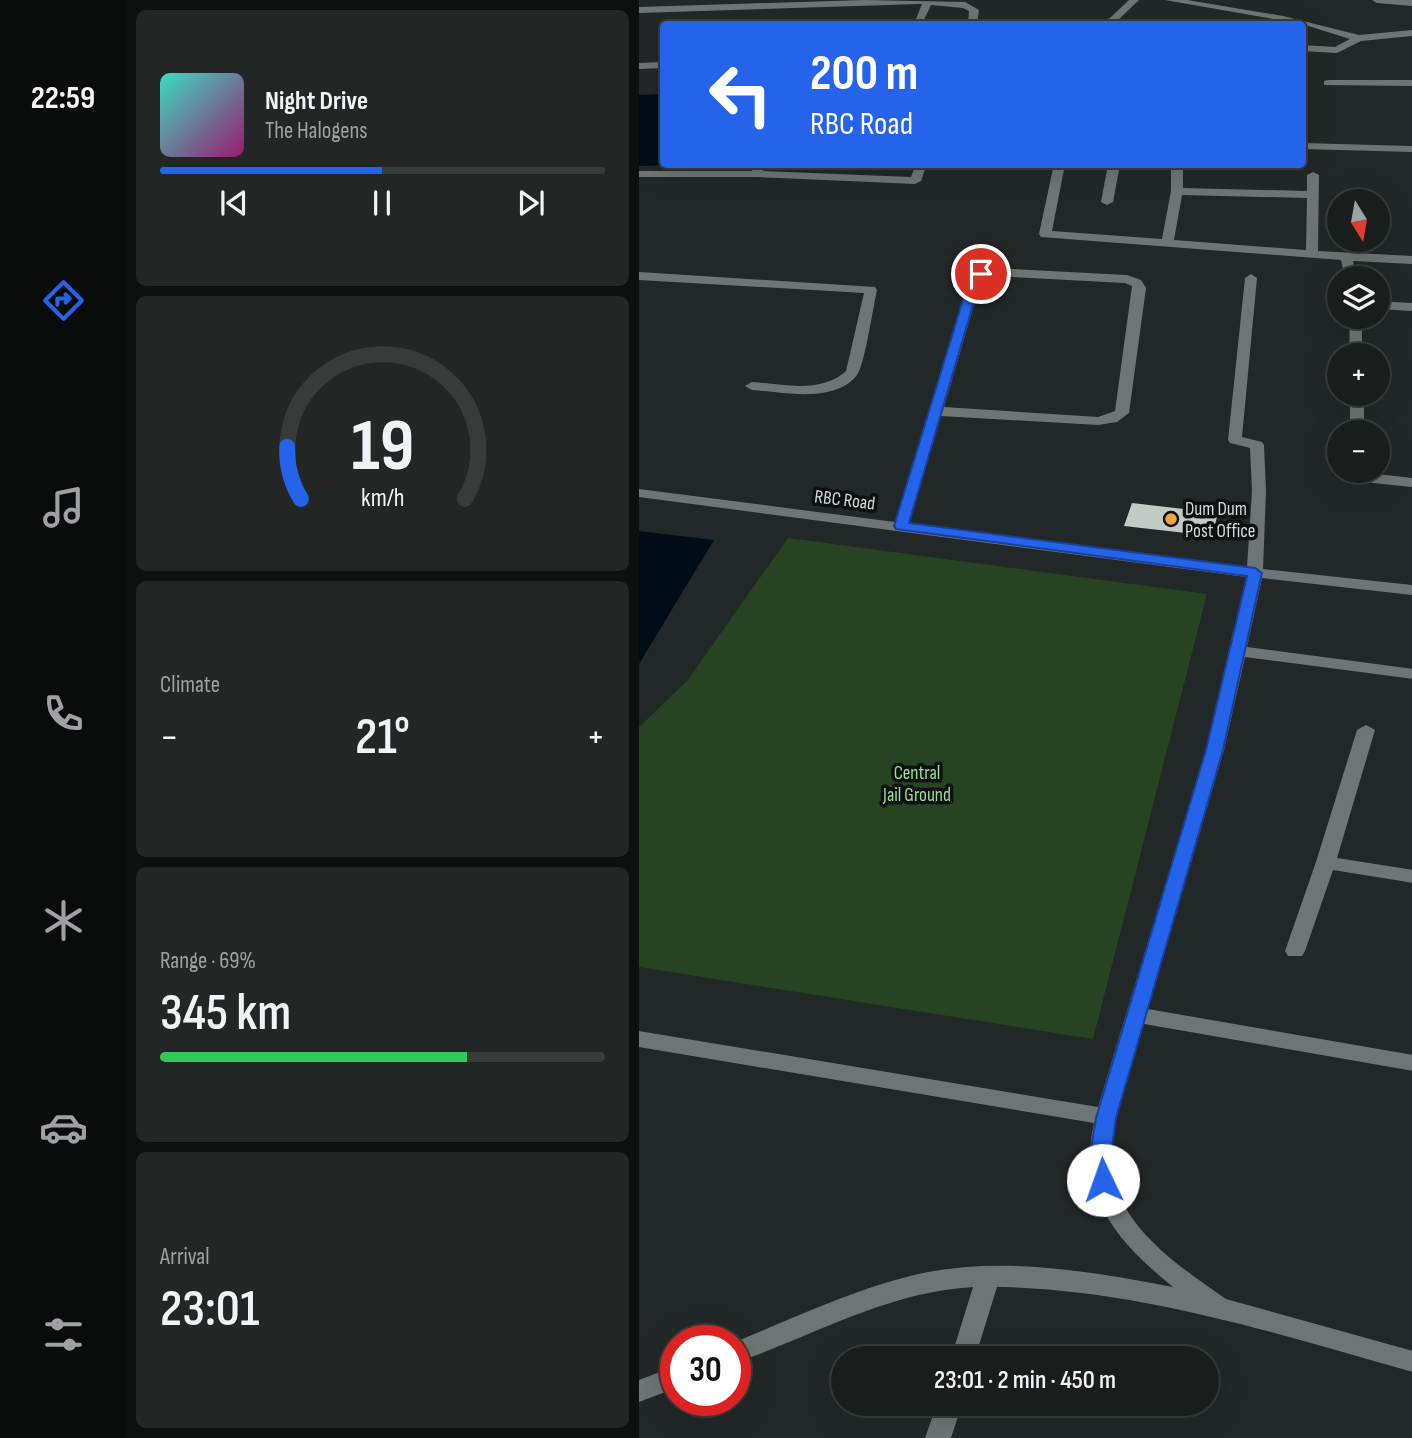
<!DOCTYPE html>
<html lang="en">
<head>
<meta charset="utf-8">
<style>
  :root { --surface:#191e1d; --page:#222726; --text:#f1f3f6; --muted:#9fa2a4; --line:#373c3b; --accent:#2563eb }
  body { margin:0; font-family:"Sofia Sans Condensed",sans-serif; background:var(--page); color:var(--text); height:100vh; display:flex; flex-direction:column; font-size:26px; white-space:nowrap }
  * { box-sizing:border-box; margin:0 }
  p { font-size:23px; color:var(--muted) }
  .icon { flex:none; width:38px; height:38px; fill:none; stroke:currentColor; stroke-width:2; stroke-linecap:round; stroke-linejoin:round }
  .map { position:relative; flex:1; overflow:hidden }
  .drawer { display:flex; flex-direction:column; gap:10px; padding:10px; background:#0e1010; width:513px }
  .drawer>* { flex:none }
  .hud { position:absolute; left:21px; top:21px; width:646px; height:147px; border-radius:7px; box-shadow:0 7px 28px #0002,0 0 0 2px var(--line); background:#2563eb; color:#fff; overflow:hidden }
  .needle { width:46px; rotate:169deg }
  .fabs { position:absolute; left:688px; top:189px; display:grid; gap:14px }
  .fabs a { display:grid; place-items:center; width:63px; height:63px; border-radius:50%; background:var(--surface); box-shadow:0 7px 28px #0002,0 0 0 2px var(--line); font-size:35px }
  .speed { position:absolute; left:21px; top:1325px; display:flex; gap:14px; font-size:35px; font-weight:700; text-align:center }
  .speed>* { display:grid; place-content:center; width:91px; height:91px; border-radius:50%; background:var(--surface); box-shadow:0 7px 28px #0002,0 0 0 2px var(--line); line-height:1 }
  .speed .limit { border:10px solid #d22; background:#fff; color:#111 }
  .pin { position:absolute; display:grid; place-items:center; width:60px; height:60px; color:#fff; margin:-30px; border:4px solid #fff; border-radius:50%; box-shadow:0 2px 7px #0007 }
  .me { position:absolute; width:77px; margin:-38px; rotate:357deg; stroke-linejoin:round; filter:drop-shadow(0 0 5px #0008) }
  .turn { display:flex; align-items:center; gap:24px; height:147px; padding:0 35px; font-size:32px }
  .turn .icon { width:91px; height:91px; stroke-width:2.5 }
  .turn b { display:block; font-size:49px; line-height:60px }
  .big { font-size:52px; font-weight:600; line-height:1.1 }
  .drawer .widget { flex:1; display:flex; flex-direction:column; justify-content:center; gap:10px; min-width:0; padding:0 24px; border-radius:10px; background:var(--page) }
  .drawer .dial { align-items:center; gap:0 }
  .dial svg { height:182px; overflow:visible; fill:none; stroke:var(--line); stroke-width:7; stroke-linecap:round; text-anchor:middle }
  .dial text { fill:var(--text); stroke:none }
  .song { display:flex; align-items:center; gap:21px }
  .cover { width:84px; height:84px; border-radius:10px; background:linear-gradient(135deg,hsl(170 70% 55%),hsl(320 70% 35%)) }
  .played { height:7px; border-radius:4px; background:linear-gradient(90deg,var(--accent) 50%,var(--line) 50%) }
  .keys { display:flex; justify-content:space-around; direction:ltr }
  .heat { display:flex; justify-content:space-between; align-items:center; font-size:38px; direction:ltr }
  .charge { height:10px; border-radius:5px; background:linear-gradient(90deg,#34c759 69%,var(--line) 0) }
  .trip { position:absolute; left:192px; top:1346px; width:388px; height:70px; border-radius:35px; background:var(--surface); box-shadow:0 7px 28px #0002,0 0 0 2px var(--line); font-weight:600; line-height:70px; text-align:center }
  main { display:flex; flex:1; min-height:0 }
  .tabs { display:flex; flex-direction:column; width:126px; justify-content:space-around; align-items:center; background:#0a0c0c; color:var(--muted) }
  .tabs .icon { width:49px; height:49px }
  .tabs .on { color:var(--accent) }
  .tabs b { font-size:32px; color:var(--text) }
  .map>svg:first-child { display:block }
</style>
</head>
<body>
<main>
<nav class="tabs">
<b>22:59</b>
<svg class="icon on" aria-label="directions" viewBox="0 0 24 24"><path d="M12 3l9 9-9 9-9-9zM9 14v-3h6M13 9l2 2-2 2"/></svg>
<svg class="icon" aria-label="music" viewBox="0 0 24 24"><path d="M9 18V5l10-2v13"/><circle cx="6" cy="18" r="3"/><circle cx="16" cy="16" r="3"/></svg>
<svg class="icon" aria-label="phone" viewBox="0 0 24 24"><path d="M5 4h4l2 5-3 2q2 4 5 5l2-3 5 2v4C11 20 4 13 5 4z"/></svg>
<svg class="icon" aria-label="climate" viewBox="0 0 24 24"><path d="M12 3v18M4 7l16 10M4 17L20 7"/></svg>
<svg class="icon" aria-label="car" viewBox="0 0 24 24"><path d="M5 17H2v-5l4-1 3-4h7l3 4 3 1v5h-3M9 17h6M6 11h13"/><circle cx="7" cy="17" r="2"/><circle cx="17" cy="17" r="2"/></svg>
<svg class="icon" aria-label="filters" viewBox="0 0 24 24"><path d="M4 7h16M4 17h16"/><circle cx="9" cy="7" r="2"/><circle cx="15" cy="17" r="2"/></svg>
</nav>
<section class="drawer">
<div class="widget">
<div class="song"><i class="cover"></i><div><b>Night Drive</b><p>The Halogens</p></div></div>
<div class="played"></div>
<div class="keys"><svg class="icon" aria-label="previous" viewBox="0 0 24 24"><path d="M18 5L8 12l10 7zM5 5v14"/></svg><svg class="icon" aria-label="pause" viewBox="0 0 24 24"><path d="M8 5v14M16 5v14"/></svg><svg class="icon" aria-label="next" viewBox="0 0 24 24"><path d="M6 5l10 7-10 7zM19 5v14"/></svg></div>
</div>
<div class="widget dial"><svg viewBox="0 0 100 80">
<path d="M14 69A42 42 0 1 1 86 69"/>
<path d="M14 69A42 42 0 0 1 8 46" stroke="#2563eb"/>
<text x="50" y="56" font-size="32" font-weight="700">19</text>
<text x="50" y="72" font-size="11">km/h</text>
</svg></div>
<div class="widget"><p>Climate</p>
<div class="heat"><a>−</a><b class="big">21°</b><a>+</a></div>
</div>
<div class="widget"><p>Range · 69%</p><b class="big">345 km</b><div class="charge"></div></div>
<div class="widget"><p>Arrival</p><b class="big">23:01</b></div>
</section>
<div class="map">
<svg width="774" height="1438" viewBox="0 0 774 1438">
  <rect width="100%" height="100%" fill="#212827"/>
  <path fill="#264422" d="M149 538 568 594 454 1039 0 967V727L48 681Z"/>
  <path fill="#000d19" d="M24 94V164L35 165 0 166V95Z
    M0 531 75 540 0 664Z"/>
  <path fill="#c3cbc7" d="M493 503 579 513 573 536 485 526Z"/>
  <g fill="none" stroke-linecap="round" stroke-linejoin="round">
    <path fill="#6d7675" fill-rule="evenodd" d="M225 0 326 2 340 10 338 24H329L330 11 324 8 292 5 283 24H275L283 4H280L0 13V7Z
      M490 0H500L477 22 453 24 471 18Z
      M526 0H548L644 16 720 35 774 30V36L722 41 698 53 663 51V45L696 47 711 39 663 24Z
      M733 0H774V6L738 3Z
      M24 62V68L0 69V63Z
      M689 80H774V86L685 85V81Z
      M663 143 774 146V152L663 149Z
      M115 164H126L124 171 272 177 277 164H288L282 181 276 184 117 177H0V171H113Z
      M415 164H426L413 231 523 239 532 191V168L515 164H544V188L668 191V175L674 172 680 175 679 251 774 256V264L714 261 718 278H706L702 260 402 237 400 234ZM543 195 668 198 667 250 535 240Z
      M472 164H483L480 170 474 202 468 205 462 202 468 170Z
      M355 268 488 275 502 280 507 288 490 413 478 422 459 425 302 416 270 524 608 567 613 491 611 448 591 443 589 440 606 278 612 274 618 278 603 437 623 442 625 445 627 491 624 569 774 585V595L623 578 608 647 774 669V679L606 657 585 750 509 1009 774 1055V1071L505 1024C494 1064 476 1106 472 1148 467 1219 537 1264 587 1299L774 1351V1372C639 1334 506 1291 365 1287H358L336 1358H312L334 1287C248 1292 176 1335 96 1363V1342C155 1318 213 1290 275 1275 359 1255 450 1271 534 1287 480 1243 438 1197 455 1123L0 1047V1031L459 1107 567 750 607 577 0 497V489L256 522 330 280 338 271ZM355 276 486 283 493 286 476 411 459 417 305 407 342 281 346 277Z
      M0 272 236 287 238 290C234 307 226 364 218 375 195 404 144 392 113 390L106 386 113 382C144 384 182 394 207 371L225 293 0 280Z
      M738 301 774 303V311L738 309Z
      M711 317H723V355H710Z
      M711 394H725V432H711Z
      M712 471 774 478V487L714 481Z
      M727 725 736 730 698 858 774 870V883L694 870 666 951 663 956H649L646 951 677 862 718 730Z
      M37 1366V1388L0 1402V1380Z
      M298 1404H323L312 1438H286Z"/>
  </g>
  <path fill="#2563eb" stroke="#184099" stroke-width="2" d="M342 270 348 274 341 281 270 523 616 568 623 573 584 750 477 1118 471 1161 474 1180 471 1186 464 1188 457 1186C446 1165 454 1140 457 1118L567 750 608 576 257 529 255 526 330 280Z"/>
  <circle fill="#f0a63e" stroke="#0d1010" stroke-width="2.5" cx="532" cy="519" r="7"/>
  <g text-anchor="middle" stroke-width="7" stroke-linejoin="round" paint-order="stroke">
    <g font-size="19" fill="#d5dad9" stroke="#0d1010">
      <text transform="translate(206 499) rotate(7)" y="7">RBC Road</text>
    </g>
    <g font-size="19" fill="#d5dad9" stroke="#0d1010" text-anchor="start">
      <text x="546" y="515">Dum Dum<tspan x="546" dy="22">Post Office</tspan></text>
    </g>
    <g font-size="19" fill="#9ce092" stroke="#0d1010">
      <text x="278" y="779">Central<tspan x="278" dy="22">Jail Ground</tspan></text>
    </g>
  </g>
</svg>
<div class="fabs">
<a><svg class="needle" viewBox="-14 -14 28 28"><path d="M0-13l5 13h-10z" fill="#e53935"/><path d="M0 13l5-13h-10z" fill="#9fa2a4"/></svg></a>
<a><svg class="icon" aria-label="layers" viewBox="0 0 24 24"><path d="M12 4l9 5-9 5-9-5zM3 14l9 5 9-5"/></svg></a>
<a>+</a>
<a>−</a>
</div>
<div class="speed"><div class="limit">30</div></div>
<div class="pin" style="left:342px;top:274px;background:#d93025"><svg class="icon" aria-label="arrive" viewBox="0 0 24 24"><path d="M6 21V4h12l-3 4 3 4H6"/></svg></div>
<svg class="me" style="left:464px;top:1180px" viewBox="-20 -20 40 40"><circle r="19" fill="#fff"/><path d="M0-13L10 11 0 6-10 11z" fill="#2563eb"/></svg>
<div class="trip">23:01 · 2 min · 450 m</div>
<div class="hud">
<div class="turn"><svg class="icon" aria-label="left" viewBox="0 0 24 24"><path d="M17 20v-9H6M10 6l-5 5 5 5"/></svg><div><b>200 m</b>RBC Road</div></div>
</div>
</div>
</main>
</body>
</html>
